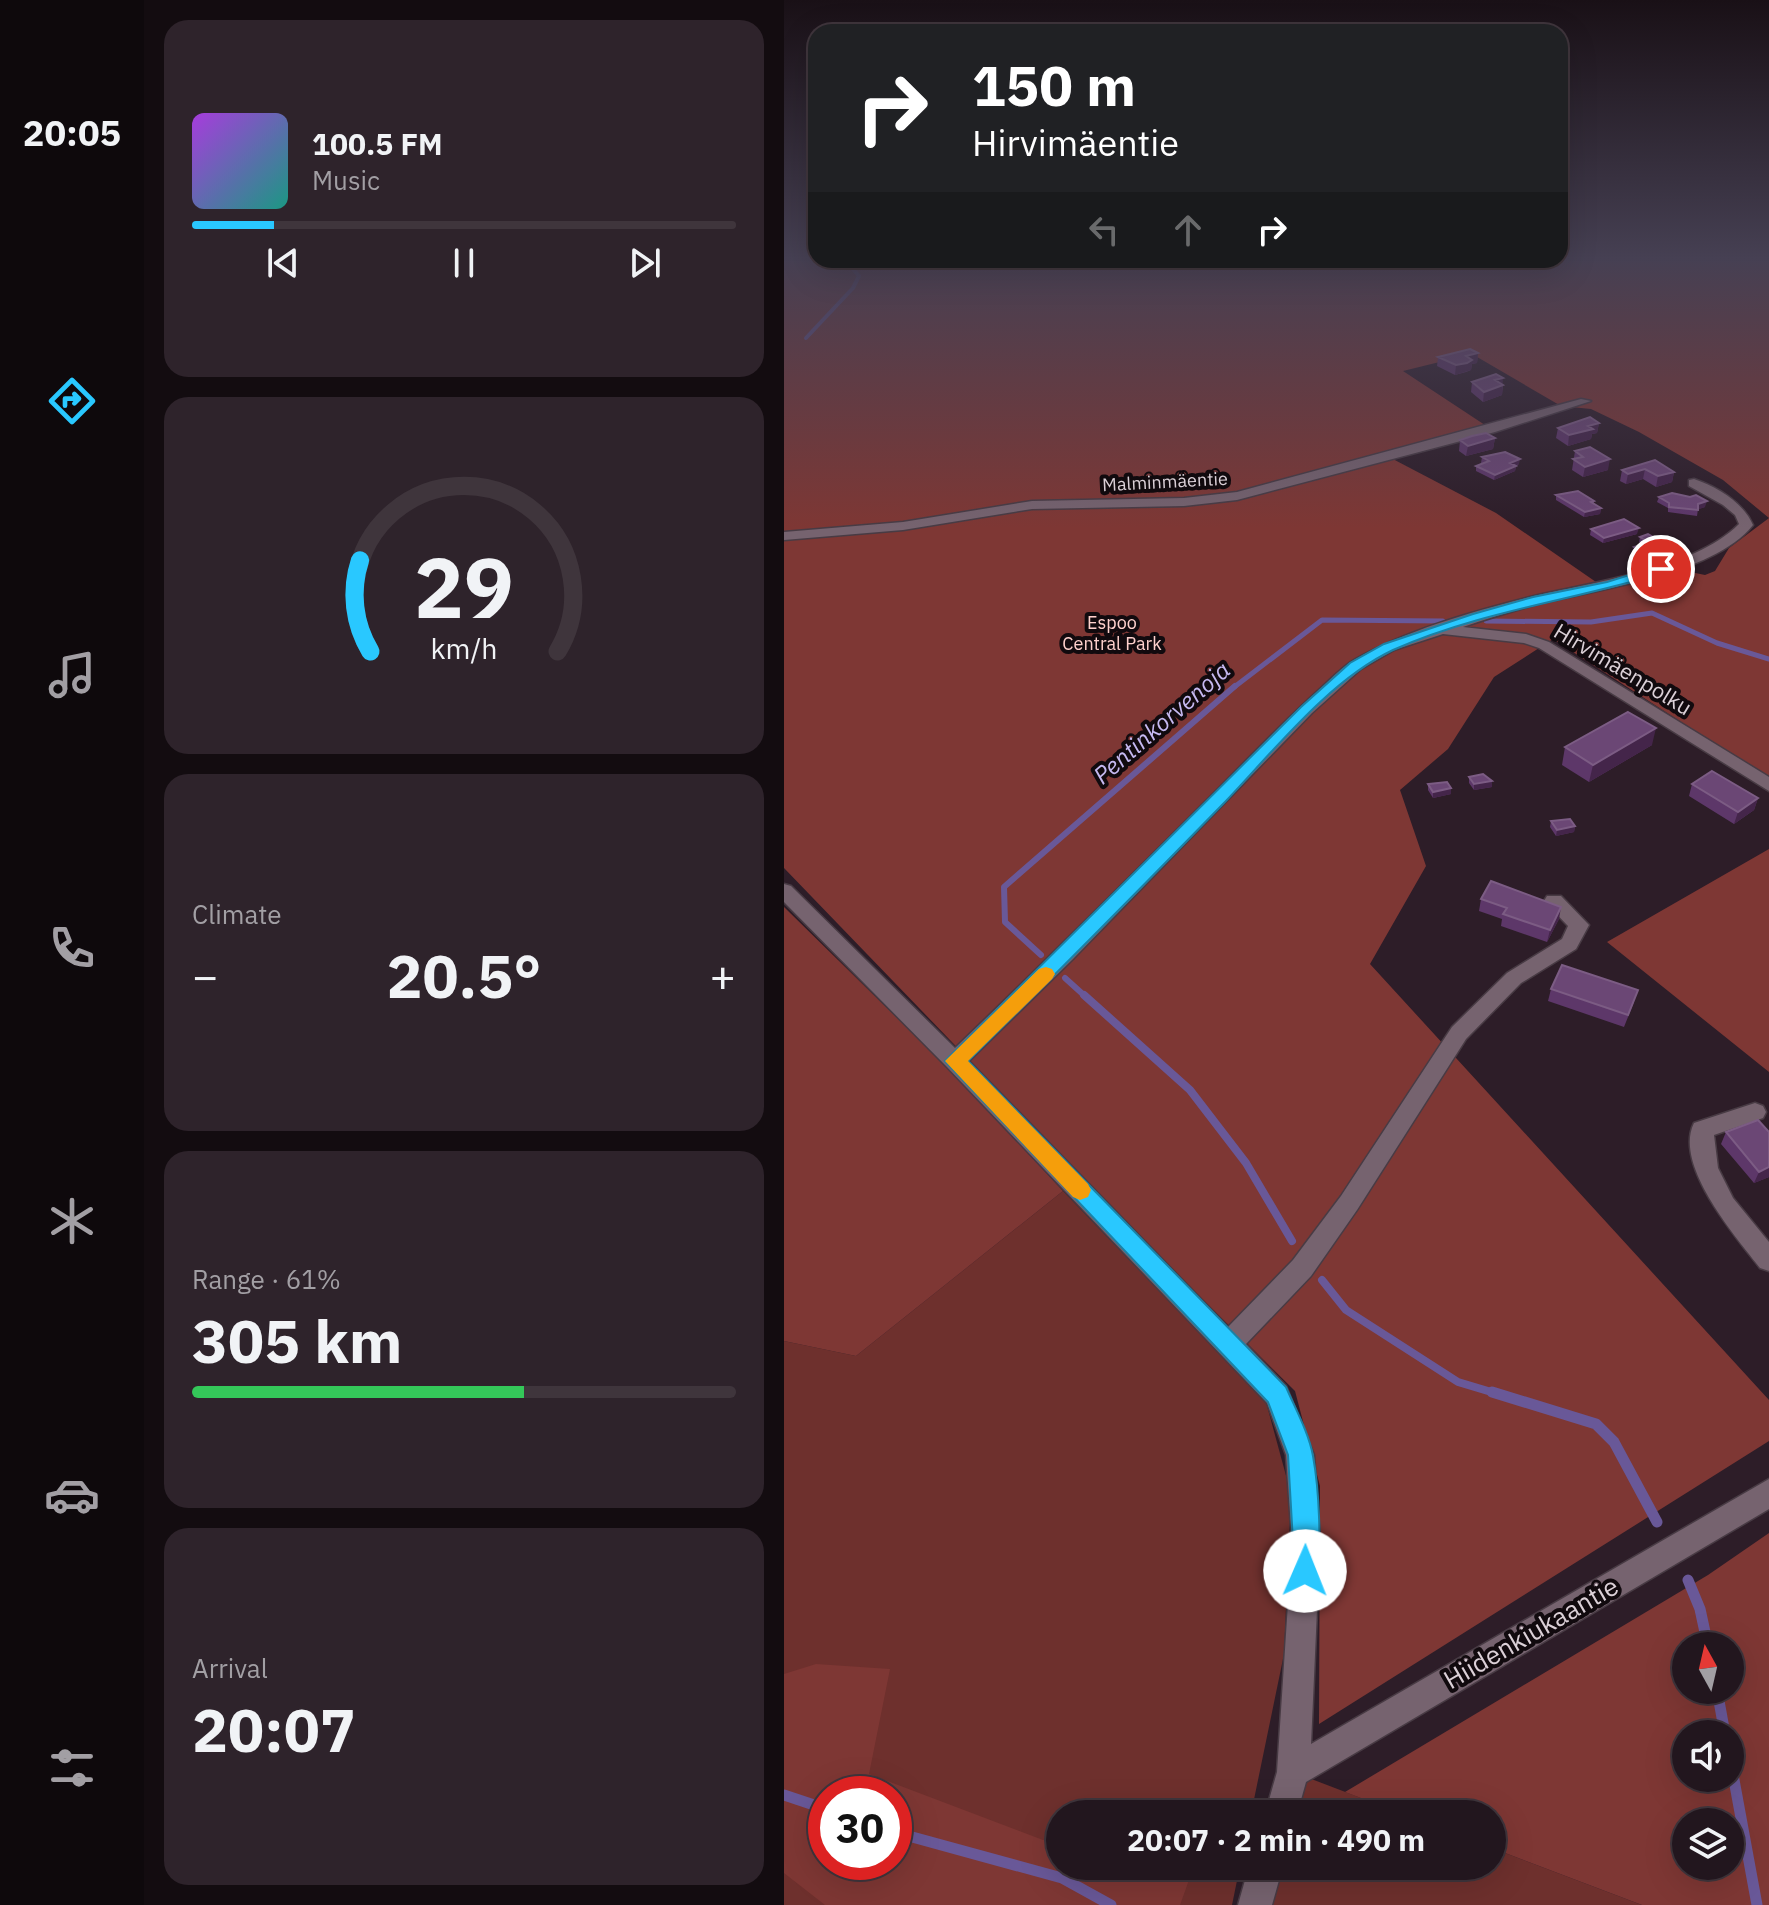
<!DOCTYPE html>
<html lang="en">
<head>
<meta charset="utf-8">
<style>
  :root { --surface:#22161e; --page:#2e232b; --text:#f1f3f6; --muted:#a29fa4; --line:#3f353c; --accent:#29c8ff }
  body { margin:0; font-family:"IBM Plex Sans",sans-serif; background:var(--page); color:var(--text); height:100vh; display:flex; flex-direction:column; font-size:30px; white-space:nowrap }
  * { box-sizing:border-box; margin:0 }
  p { font-size:26px; color:var(--muted) }
  .icon { flex:none; width:44px; height:44px; fill:none; stroke:currentColor; stroke-width:2; stroke-linecap:round; stroke-linejoin:round }
  .map { position:relative; flex:1; overflow:hidden }
  .panel { display:flex; flex-direction:column; gap:20px; padding:20px; background:#130c10; width:640px }
  .panel>* { flex:none }
  .banner { position:absolute; left:24px; top:24px; width:760px; height:244px; border-radius:24px; box-shadow:0 8px 32px #0002,0 0 0 2px var(--line); background:#202124; color:#fff; overflow:hidden }
  .needle { width:52px; rotate:352deg }
  .controls { position:absolute; left:888px; top:1632px; display:grid; gap:16px }
  .controls a { display:grid; place-items:center; width:72px; height:72px; border-radius:50%; background:var(--surface); box-shadow:0 8px 32px #0002,0 0 0 2px var(--line); font-size:40px }
  .speed { position:absolute; left:24px; top:1776px; display:flex; gap:16px; font-size:40px; font-weight:700; text-align:center }
  .speed>* { display:grid; place-content:center; width:104px; height:104px; border-radius:50%; background:var(--surface); box-shadow:0 8px 32px #0002,0 0 0 2px var(--line); line-height:1 }
  .speed .limit { border:12px solid #d22; background:#fff; color:#111 }
  .pin { position:absolute; display:grid; place-items:center; width:68px; height:68px; color:#fff; margin:-34px; border:4px solid #fff; border-radius:50%; box-shadow:0 2px 8px #0007 }
  .me { position:absolute; width:88px; margin:-44px; rotate:1deg; stroke-linejoin:round; filter:drop-shadow(0 0 6px #0008) }
  .turn { display:flex; align-items:center; gap:28px; height:168px; padding:0 32px; font-size:36px }
  .turn .icon { width:104px; height:104px; stroke-width:2.5 }
  .turn b { display:block; font-size:56px; line-height:68px }
  .lanes { display:flex; align-items:center; height:76px; padding:0 32px; background:#0003; justify-content:center; gap:40px; direction:ltr }
  .lanes .off { opacity:.35 }
  .big { font-size:60px; font-weight:800; line-height:1.1 }
  .panel .widget { flex:1; display:flex; flex-direction:column; justify-content:center; gap:12px; min-width:0; padding:0 28px; border-radius:24px; background:var(--page) }
  .panel .dial { align-items:center; gap:0 }
  .dial svg { height:208px; overflow:visible; fill:none; stroke:var(--line); stroke-width:7; stroke-linecap:round; text-anchor:middle }
  .dial text { fill:var(--text); stroke:none }
  .song { display:flex; align-items:center; gap:24px }
  .cover { width:96px; height:96px; border-radius:12px; background:linear-gradient(135deg,hsl(280 70% 55%),hsl(170 70% 35%)) }
  .played { height:8px; border-radius:4px; background:linear-gradient(90deg,var(--accent) 15%,var(--line) 15%) }
  .keys { display:flex; justify-content:space-around; direction:ltr }
  .heat { display:flex; justify-content:space-between; align-items:center; font-size:44px; direction:ltr }
  .charge { height:12px; border-radius:6px; background:linear-gradient(90deg,#34c759 61%,var(--line) 0) }
  .trip { position:absolute; left:262px; top:1800px; width:460px; height:80px; border-radius:40px; background:var(--surface); box-shadow:0 8px 32px #0002,0 0 0 2px var(--line); font-weight:800; line-height:80px; text-align:center }
  main { display:flex; flex:1; min-height:0 }
  .dock { display:flex; flex-direction:column; width:144px; justify-content:space-around; align-items:center; background:#0e090c; color:var(--muted) }
  .dock .icon { width:56px; height:56px }
  .dock .selected { color:var(--accent) }
  .dock b { font-size:36px; color:var(--text) }
  .map>svg:first-child { display:block }
</style>
</head>
<body>
<main>
<nav class="dock">
<b>20:05</b>
<svg class="icon selected" aria-label="directions" viewBox="0 0 24 24"><path d="M12 3l9 9-9 9-9-9zM9 14v-3h6M13 9l2 2-2 2"/></svg>
<svg class="icon" aria-label="music" viewBox="0 0 24 24"><path d="M9 18V5l10-2v13"/><circle cx="6" cy="18" r="3"/><circle cx="16" cy="16" r="3"/></svg>
<svg class="icon" aria-label="phone" viewBox="0 0 24 24"><path d="M5 4h4l2 5-3 2q2 4 5 5l2-3 5 2v4C11 20 4 13 5 4z"/></svg>
<svg class="icon" aria-label="climate" viewBox="0 0 24 24"><path d="M12 3v18M4 7l16 10M4 17L20 7"/></svg>
<svg class="icon" aria-label="car" viewBox="0 0 24 24"><path d="M5 17H2v-5l4-1 3-4h7l3 4 3 1v5h-3M9 17h6M6 11h13"/><circle cx="7" cy="17" r="2"/><circle cx="17" cy="17" r="2"/></svg>
<svg class="icon" aria-label="filters" viewBox="0 0 24 24"><path d="M4 7h16M4 17h16"/><circle cx="9" cy="7" r="2"/><circle cx="15" cy="17" r="2"/></svg>
</nav>
<section class="panel">
<div class="widget">
<div class="song"><i class="cover"></i><div><b>100.5 FM</b><p>Music</p></div></div>
<div class="played"></div>
<div class="keys"><svg class="icon" aria-label="previous" viewBox="0 0 24 24"><path d="M18 5L8 12l10 7zM5 5v14"/></svg><svg class="icon" aria-label="pause" viewBox="0 0 24 24"><path d="M8 5v14M16 5v14"/></svg><svg class="icon" aria-label="next" viewBox="0 0 24 24"><path d="M6 5l10 7-10 7zM19 5v14"/></svg></div>
</div>
<div class="widget dial"><svg viewBox="0 0 100 80">
<path d="M14 69A42 42 0 1 1 86 69"/>
<path d="M14 69A42 42 0 0 1 10 34" stroke="#29c8ff"/>
<text x="50" y="56" font-size="32" font-weight="700">29</text>
<text x="50" y="72" font-size="11">km/h</text>
</svg></div>
<div class="widget"><p>Climate</p>
<div class="heat"><a>−</a><b class="big">20.5°</b><a>+</a></div>
</div>
<div class="widget"><p>Range · 61%</p><b class="big">305 km</b><div class="charge"></div></div>
<div class="widget"><p>Arrival</p><b class="big">20:07</b></div>
</section>
<div class="map">
<svg width="985" height="1905" viewBox="0 0 985 1905">
  <rect width="100%" height="100%" fill="#2d1d28"/>
  <path fill="#6e302d" fill-rule="evenodd" d="M279 1191 482 1402 507 1494 500 1654 467 1814H276V1866H456L448 1905H0V1341L72 1356ZM42 1794H110V1862H42Z
    M509 1772 619 1814H497Z
    M708 1848 858 1905H471L482 1866H708Z"/>
  <path fill="#7e3734" fill-rule="evenodd" d="M0 261H275L288 265 302 261H985V779L769 639 710 677 664 749 616 790 642 866 586 964 985 1400V1441L535 1724 536 1486 511 1391 356 1237 0 868ZM688 354 777 406 807 409 855 432 939 480 985 518 945 548 931 571 921 575 897 570 856 583 812 582 712 513 605 457 707 429 619 371Z
    M985 849V1072L823 942Z
    M0 907 162 1066 279 1191 72 1356 0 1341Z
    M985 1533V1905H858L708 1848V1814H619L561 1792 924 1575ZM946 1646V1690H902V1646ZM946 1734V1778H902V1734ZM946 1822V1866H902V1822Z
    M32 1664 106 1669 85 1774 259 1840H276V1866H410L396 1905H41L0 1873V1674ZM110 1794V1862H42V1794Z"/>
  <g fill="none" stroke-linecap="round" stroke-linejoin="round">
    <path stroke="#695898" stroke-width="4" d="M22 338 69 288 75 276 62 261"/>
    <path stroke="#695898" stroke-width="5" d="M702 621 807 622 868 613 933 643 985 659
      M449 688 538 620 659 621"/>
    <path stroke="#695898" stroke-width="6" d="M257 955 221 922 220 887 451 686
      M281 978 302 997"/>
    <path stroke="#695898" stroke-width="8" d="M300 995 406 1090 462 1163 508 1241
      M538 1280 562 1310 674 1382 714 1394"/>
    <path stroke="#695898" stroke-width="11" d="M708 1392 812 1424 830 1442 873 1522
      M904 1580 916 1609 924 1646
      M933 1690 941 1734
      M946 1758 973 1905
      M0 1795 42 1809
      M110 1832 278 1878 327 1905"/>
    <g stroke="#483b44" stroke-width="3">
      <path id="minor" d="M797 399 807 401 711 432 453 500 400 506 248 509 119 530 0 540V532L119 522 248 501 400 498 453 492Z
        M910 479C933 487 959 502 969 525 928 576 811 589 750 605 726 612 702 619 679 627L742 634 765 642 985 777V791L755 648 740 643 659 634 610 650 577 669 528 713 289 959 185 1061 444 1327 509 1260 557 1196 668 1027 723 973 778 939 784 926 760 901 763 896H777L805 925 792 949 737 983 682 1039 573 1210 527 1276 462 1344 502 1386 530 1455 536 1542 527 1744 985 1479V1509L522 1782 513 1814H481L493 1772 508 1542 502 1455 483 1403 163 1067 0 902V884L7 886 171 1048C262 961 350 873 438 785 471 752 503 718 538 687 548 678 558 667 570 660 623 630 687 612 746 597 807 582 909 570 955 524L951 515 939 505 905 486V480Z
        M971 1103 979 1106 982 1112 979 1118 930 1135 934 1168 949 1198 985 1242V1271L976 1268C952 1237 889 1165 910 1123Z
        M465 1866H499L488 1905H454Z"/>
    </g>
    <use href="#minor" fill="#76636f" fill-rule="evenodd"/>
  </g>
  <path fill="#5d3769" d="M694 353 693 363 688 364 687 370 682 372 671 375 653 366 654 357Z
    M688 382 718 384 719 385 718 395 699 402 687 392Z
    M815 423 813 433 808 434 807 439 784 446 772 438 774 428Z
    M711 438 709 449 682 456 675 451 676 440Z
    M791 451 824 470 799 477 788 470Z
    M698 457 735 464 732 466 731 471 710 480 692 471V466L698 463H697Z
    M871 460 890 472 888 482 872 487 859 479 842 484 836 481 838 470Z
    M772 495 810 501V503L817 508 816 514 800 517 772 500Z
    M875 497 921 507 914 509 913 516 884 512V508L873 502Z
    M807 529 853 534 819 543 806 535Z
    M856 537 875 546 874 551 856 558 849 553 850 547 858 544 855 542Z
    M868 745 805 782 778 765 781 747Z
    M685 777 708 787 690 790 685 783Z
    M644 784 667 788V794L649 798 644 790Z
    M908 784 974 798 970 810 950 824 905 796Z
    M767 821 791 826 790 832 772 836 766 827Z
    M697 899 775 919 763 942 717 926 718 919 695 911Z
    M767 989 850 1002 840 1027 764 1001Z
    M942 1132H985V1177L970 1183 937 1144Z"/>
  <path fill="#44254a" d="M694 353 693 363 688 364 687 370 671 375 672 365 682 356Z
    M719 378 718 395 699 402 700 392 711 380Z
    M815 423 813 433 808 434 807 439 784 446 785 435 804 426Z
    M711 438 709 449 682 456 684 446Z
    M736 459 735 464 726 468V463Z
    M826 459 824 470 799 477 801 467Z
    M732 466 731 471 710 480 711 475Z
    M861 469 859 479 842 484 844 474Z
    M890 472 888 482 872 487 874 476Z
    M923 501 921 507 913 510 914 504Z
    M817 508 816 514 800 517 801 512Z
    M855 528 853 534 819 543 820 538Z
    M875 546 874 551 856 558 857 552Z
    M872 728 868 745 805 782 809 765Z
    M708 781V787L690 790V784Z
    M667 788V794L649 798V792Z
    M974 798 970 810 950 824 954 812Z
    M791 826 790 832 772 836 773 830Z
    M777 907 775 919 763 942 766 930Z
    M985 1167V1177L970 1183 975 1172Z"/>
  <path fill="#6b4775" stroke="#7c5c84" stroke-width="2" d="M686 349 694 353 682 356 688 360 683 363 672 365 654 357Z
    M712 374 719 378 711 380 719 385 700 392 688 382Z
    M806 417 815 423 804 426 809 429 785 435 774 428Z
    M702 433 711 438 684 446 676 440 688 436Z
    M806 447 826 459 801 467 789 459 799 457 791 451Z
    M721 452 736 459 726 463 732 466 711 475 692 466 705 461 698 457Z
    M871 460 890 472 874 476 861 469 844 474 838 470Z
    M794 491 810 501 807 502 817 508 801 512 772 495Z
    M888 493 906 497 912 495 923 501 914 504V510L885 507V503L875 497Z
    M840 519 855 528 820 538 807 529Z
    M864 534 871 538 863 541 856 537Z
    M868 541 875 546 857 552 850 547Z
    M844 712 872 728 809 765 781 747Z
    M928 771 974 798 954 812 908 784Z
    M699 774 708 781 690 784 685 777Z
    M663 782 667 788 649 792 644 784Z
    M786 819 791 826 773 830 767 821Z
    M707 881 777 907 766 930 719 914 723 908 697 899Z
    M778 965 854 990 844 1015 767 989Z
    M974 1120 985 1132V1167L975 1172 942 1132Z"/>
  <linearGradient id="sky" x2="0" y2="1"><stop stop-color="#191016"/><stop offset="0.49" stop-color="#464053"/><stop offset="1" stop-color="#464053" stop-opacity="0"/></linearGradient>
  <rect width="985" height="528" fill="url(#sky)"/>
  <path fill="#29c8ff" stroke="#1b82a6" stroke-width="2" d="M877 565 884 569 882 572C792 600 696 611 609 650 545 680 488 753 439 804 355 890 270 976 184 1061L502 1387C511 1408 525 1433 529 1456 534 1483 540 1556 530 1580L521 1584 511 1580 507 1571 509 1542 504 1455 484 1402 161 1061 517 707 566 663 600 644 689 614 749 597 823 582Z"/>
  <path fill="#f59e0b" d="M262 967 268 969 271 974 268 979 184 1061 304 1184 307 1190 304 1197 296 1200 289 1197 161 1061 255 969Z"/>
  <g text-anchor="middle" stroke-width="8" stroke-linejoin="round" paint-order="stroke">
    <g font-size="18" fill="#dbd0d7" stroke="#110a0e">
      <text transform="translate(381 482) rotate(-3)" y="6">Malminmäentie</text>
    </g>
    <g font-size="18" fill="#ffd1cd" stroke="#110a0e">
      <text x="328" y="629">Espoo<tspan x="328" dy="21">Central Park</tspan></text>
    </g>
    <g font-size="22" fill="#dbd0d7" stroke="#110a0e">
      <text transform="translate(839 669) rotate(31)" y="8">Hirvimäenpolku</text>
    </g>
    <g font-size="24" font-style="italic" fill="#c6b9f1" stroke="#110a0e">
      <text transform="translate(378 723) rotate(-41)" y="8">Pentinkorvenoja</text>
    </g>
    <g font-size="26" fill="#dbd0d7" stroke="#110a0e">
      <text transform="translate(747 1633) rotate(-30)" y="9">Hiidenkiukaantie</text>
    </g>
  </g>
</svg>
<div class="controls">
<a><svg class="needle" viewBox="-14 -14 28 28"><path d="M0-13l5 13h-10z" fill="#e53935"/><path d="M0 13l5-13h-10z" fill="#a29fa4"/></svg></a>
<a><svg class="icon" aria-label="sound" viewBox="0 0 24 24"><path d="M4 9h4l5-4v14l-5-4H4zM17 9q2 3 0 6"/></svg></a>
<a><svg class="icon" aria-label="layers" viewBox="0 0 24 24"><path d="M12 4l9 5-9 5-9-5zM3 14l9 5 9-5"/></svg></a>
</div>
<div class="speed"><div class="limit">30</div></div>
<div class="pin" style="left:877px;top:569px;background:#d93025"><svg class="icon" aria-label="arrive" viewBox="0 0 24 24"><path d="M6 21V4h12l-3 4 3 4H6"/></svg></div>
<svg class="me" style="left:521px;top:1571px" viewBox="-20 -20 40 40"><circle r="19" fill="#fff"/><path d="M0-13L10 11 0 6-10 11z" fill="#29c8ff"/></svg>
<div class="trip">20:07 · 2 min · 490 m</div>
<div class="banner">
<div class="turn"><svg class="icon" aria-label="right" viewBox="0 0 24 24"><path d="M7 20v-9h11M14 6l5 5-5 5"/></svg><div><b>150 m</b>Hirvimäentie</div></div>
<div class="lanes"><svg class="icon off" aria-label="left" viewBox="0 0 24 24"><path d="M17 20v-9H6M10 6l-5 5 5 5"/></svg><svg class="icon off" aria-label="ahead" viewBox="0 0 24 24"><path d="M12 20V5M6 11l6-6 6 6"/></svg><svg class="icon" aria-label="right" viewBox="0 0 24 24"><path d="M7 20v-9h11M14 6l5 5-5 5"/></svg></div>
</div>
</div>
</main>
</body>
</html>
